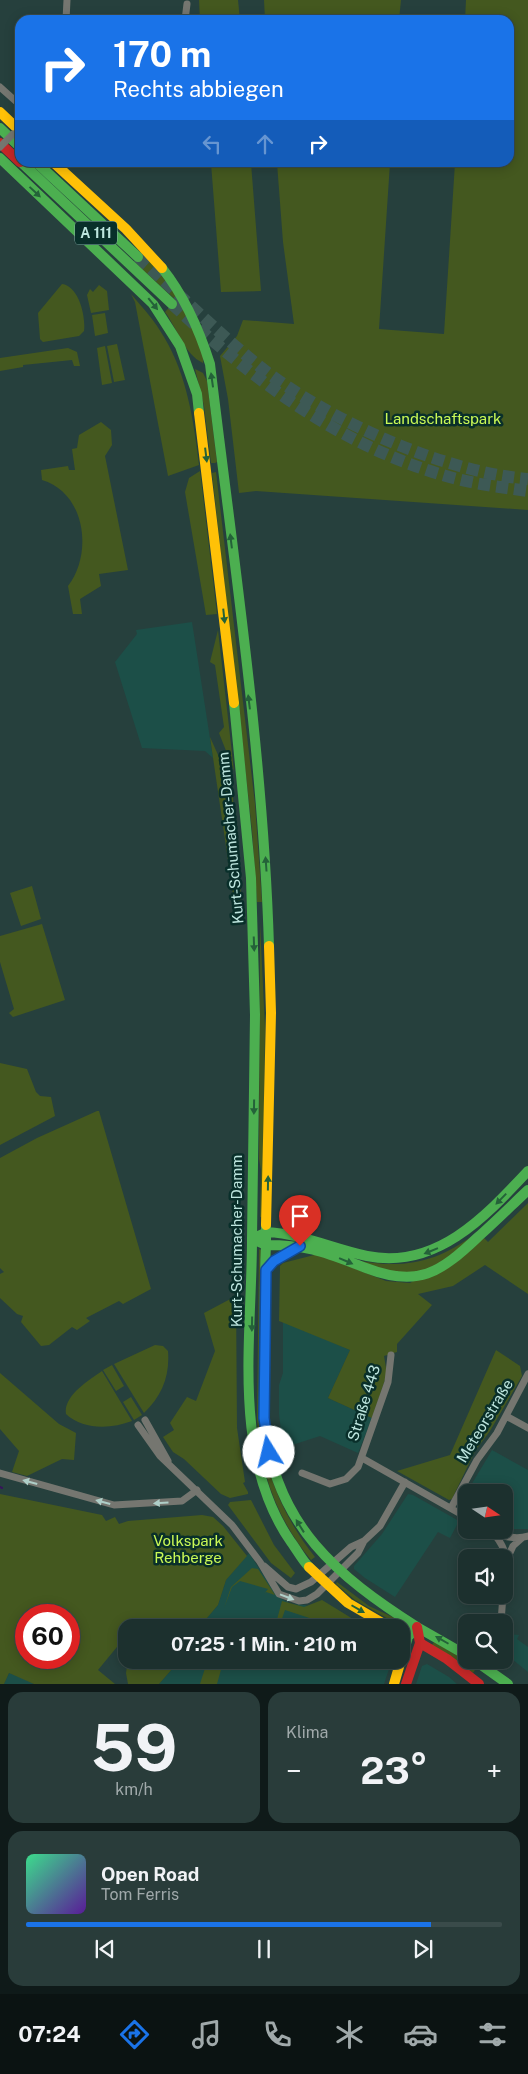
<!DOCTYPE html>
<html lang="de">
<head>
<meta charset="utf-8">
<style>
  :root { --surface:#1c302e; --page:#293c3a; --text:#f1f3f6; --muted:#a0a9aa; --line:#3a4b4a; --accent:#1a73e8 }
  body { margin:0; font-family:"Public Sans",sans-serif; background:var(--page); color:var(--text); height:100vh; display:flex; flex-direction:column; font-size:19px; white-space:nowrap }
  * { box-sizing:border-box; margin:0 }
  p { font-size:16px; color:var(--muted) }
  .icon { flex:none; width:28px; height:28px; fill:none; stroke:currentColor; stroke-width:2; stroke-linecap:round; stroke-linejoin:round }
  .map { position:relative; height:1684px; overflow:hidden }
  .drawer { display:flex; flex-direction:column; gap:8px; padding:8px; background:#0f1a19; flex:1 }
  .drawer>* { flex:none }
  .banner { position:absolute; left:15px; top:15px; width:499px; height:152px; border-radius:15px; box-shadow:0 2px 12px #0003,0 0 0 1px var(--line); background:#1a73e8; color:#fff; overflow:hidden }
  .needle { width:32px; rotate:103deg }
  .tools { position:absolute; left:458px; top:1484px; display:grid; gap:10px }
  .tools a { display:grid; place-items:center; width:55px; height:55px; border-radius:10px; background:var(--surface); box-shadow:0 2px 12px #0003,0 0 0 1px var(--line); font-size:25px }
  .speed { position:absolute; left:15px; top:1604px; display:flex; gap:10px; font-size:25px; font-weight:700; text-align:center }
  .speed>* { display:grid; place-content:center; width:65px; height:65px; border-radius:50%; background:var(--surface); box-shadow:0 2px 12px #0003,0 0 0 1px var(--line); line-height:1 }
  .speed .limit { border:8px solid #d22; background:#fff; color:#111 }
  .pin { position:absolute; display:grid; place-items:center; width:42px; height:42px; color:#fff; margin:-51px -21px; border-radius:50% 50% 50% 0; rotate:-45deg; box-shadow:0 0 5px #0007 }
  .pin .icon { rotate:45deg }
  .me { position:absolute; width:55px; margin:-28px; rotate:351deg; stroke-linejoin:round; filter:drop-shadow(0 0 4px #0008) }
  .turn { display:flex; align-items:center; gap:18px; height:105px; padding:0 15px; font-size:22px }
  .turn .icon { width:65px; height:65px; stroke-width:2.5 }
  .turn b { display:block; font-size:35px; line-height:42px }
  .lanes { display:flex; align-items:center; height:48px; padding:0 15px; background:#0003; justify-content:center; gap:25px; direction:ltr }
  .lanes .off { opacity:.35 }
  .big { font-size:38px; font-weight:700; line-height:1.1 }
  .drawer .tile { flex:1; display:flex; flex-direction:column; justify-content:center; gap:8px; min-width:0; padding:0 18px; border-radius:15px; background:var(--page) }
  .drawer .dial { align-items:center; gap:0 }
  .dial b { font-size:65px; line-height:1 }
  .song { display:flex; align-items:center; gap:15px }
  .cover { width:60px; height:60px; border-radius:8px; background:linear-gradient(135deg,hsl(150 70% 55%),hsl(270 70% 35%)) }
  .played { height:5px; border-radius:2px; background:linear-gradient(90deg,var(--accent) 85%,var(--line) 85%) }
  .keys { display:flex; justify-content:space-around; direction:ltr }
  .heat { display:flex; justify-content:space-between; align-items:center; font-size:28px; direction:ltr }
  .drawer .tiles { flex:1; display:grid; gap:8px; grid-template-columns:1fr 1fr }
  .tile:last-child { grid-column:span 2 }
  .trip { position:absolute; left:118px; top:1619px; width:292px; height:50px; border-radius:15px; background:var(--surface); box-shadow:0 2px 12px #0003,0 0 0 1px var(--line); font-weight:700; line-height:50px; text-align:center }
  .tabs { display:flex; height:80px; justify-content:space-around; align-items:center; background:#0b1312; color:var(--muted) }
  .tabs .icon { width:35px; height:35px }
  .tabs .selected { color:var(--accent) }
  .tabs b { font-size:22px; color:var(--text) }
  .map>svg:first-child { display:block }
</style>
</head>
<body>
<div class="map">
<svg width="528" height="1684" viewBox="0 0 528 1684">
  <rect width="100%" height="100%" fill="#26403d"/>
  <path fill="#1c4f48" d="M192 622 213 758 205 751 142 748 115 662 137 634 136 630Z
    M283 1321 350 1350 328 1398 372 1418 358 1453 320 1436 283 1448 279 1414V1385L283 1373Z
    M492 1450 528 1470V1529H504V1492H467Z
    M408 1494 413 1495 459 1521 450 1538 438 1532 395 1597 365 1578 354 1569V1566L382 1534Z
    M249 1553 277 1596 282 1599 291 1604 305 1605 358 1627 204 1628 207 1618 218 1605 226 1580Z
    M509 1634 519 1635 517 1639 528 1647V1672L507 1655Z
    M180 1660H392L384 1684H159Z
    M427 1664 449 1677 457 1684H416L422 1666Z
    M9 1673 22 1678 34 1684H4Z"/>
  <path fill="#44581f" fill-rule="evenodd" d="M199 0H238L240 20H200Z
    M264 0H401L399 20H265Z
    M466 0H528V510L256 491 239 493 228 399 220 356 237 336 243 320 294 324 283 242 277 163H390L379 329 444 334 455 163 509 162V20H465Z
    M211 163H251L261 291 221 292Z
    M142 253C162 272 208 336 203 363 184 354 177 328 165 312L176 300 134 262Z
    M62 284C79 286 86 317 84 331L79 336 43 342 40 339 38 313Z
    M99 285 107 291 109 310 91 313 87 295 90 289 93 292Z
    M131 294C143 308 155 321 164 337 187 375 194 422 199 465L168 476 135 302Z
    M105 313 108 333 95 336 92 315Z
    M117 344 125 380 114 382 107 346Z
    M105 346 112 383 102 385 97 348Z
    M68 348 77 352 80 366H74L72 360 23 365V367L0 371V358Z
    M195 369 203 373 207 381 217 462 215 463H211L204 406Z
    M101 422 111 430 112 445 105 456 128 570 99 574 101 586 80 599 82 614H73L68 586C93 554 86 493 42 480L41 470 68 466 69 470H75L72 449 77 448 79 435Z
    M200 471 217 614 206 615 185 492 189 478Z
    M216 472 255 804 262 902H257L252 830 212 473Z
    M218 630 234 771 219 733 224 727 215 665 210 662Z
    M210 737 232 786 242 908H235Z
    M32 886 41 919 21 926 10 893Z
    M260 923 265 1028 263 1217H260L261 1170 259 1159Z
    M42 924 65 1000 13 1017 9 1013 14 1009 0 962V936Z
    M0 1063 27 1069 36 1092 40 1096 51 1097 55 1116 0 1145Z
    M97 1111H99L151 1289 123 1304 119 1301 86 1318 90 1321 77 1330 72 1327 49 1345 41 1346 21 1322 23 1316 17 1314 0 1298V1274L4 1272 0 1268V1158L37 1138Z
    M528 1203V1294L485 1265 453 1286 418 1294 432 1305 397 1344V1352L384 1356 387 1374 372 1418 328 1398 350 1350 279 1321 280 1266 283 1263 318 1254 386 1281 410 1283 484 1238 488 1242Z
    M475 1234C454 1255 430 1276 397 1273 386 1272 371 1265 360 1261 406 1269 437 1262 475 1234Z
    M259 1249 261 1250 259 1414C262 1466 282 1516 315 1557L311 1560C277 1519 260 1472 257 1419Z
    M236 1296 237 1428 245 1482 243 1483 248 1492V1494L230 1498 221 1494 184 1459 173 1452 163 1437 174 1430 170 1423 187 1397 196 1401 215 1351 204 1313Z
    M155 1345 163 1346 168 1351C170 1376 162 1396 144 1413L114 1364Z
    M496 1350 520 1366 522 1376 490 1431 475 1451 452 1499 449 1500 397 1471 450 1455Z
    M112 1365 124 1386 116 1391 103 1370Z
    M102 1371 132 1421C111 1429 83 1430 66 1414 63 1396 89 1380 102 1371Z
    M0 1373 59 1424 76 1433 74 1460 62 1459 27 1476 12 1472 19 1451 0 1429Z
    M131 1397 142 1415 134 1420 123 1402Z
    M0 1494 102 1515 106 1521 115 1517 119 1524 128 1521 202 1515 213 1517 223 1526 247 1556 226 1580 218 1605 207 1618 204 1627 126 1628V1636L98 1670 115 1684H34L9 1673 4 1684H0ZM26 1615H69V1658H26Z
    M251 1500 274 1545 295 1573 291 1578 271 1563 228 1505 230 1502Z
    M252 1568 258 1569 275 1595 266 1592 264 1594 268 1589 240 1581 232 1587 224 1608 231 1587Z
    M337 1582 369 1606 401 1621 399 1625 355 1600 336 1584Z
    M322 1600 366 1627H348V1625L339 1622 337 1627 285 1610 279 1627H275L282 1601 304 1607Z
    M434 1642 477 1667 473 1673 432 1645Z
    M128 1660H180L159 1684H128L126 1673Z
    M201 1660 222 1666 217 1684H200L206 1665 200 1663Z"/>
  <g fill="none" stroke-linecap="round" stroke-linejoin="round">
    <path stroke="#38135b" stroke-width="2" d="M0 1487 2 1488"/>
    <path stroke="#3d5955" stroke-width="12" stroke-dasharray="12 6" stroke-linecap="butt" d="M138 257C178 293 217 332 259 366 326 419 442 472 528 479
      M172 304C254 380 336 444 446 476 473 484 500 487 528 491"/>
    <path stroke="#757670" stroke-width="7" d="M66 20 67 0
      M185 20 187 4
      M0 87 20 105
      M506 1416 528 1428
      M145 1420 168 1461
      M138 1425 160 1456 232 1525 260 1562 279 1594 299 1601 307 1600 317 1594 358 1553 364 1541 380 1526 405 1482
      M362 1458 466 1517
      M0 1473 114 1505 182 1501 197 1490
      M302 1473 330 1484 346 1479 358 1467 388 1382 391 1355
      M451 1508 477 1460 497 1433 528 1374
      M488 1530C498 1536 516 1540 528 1536
      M495 1535C511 1555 506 1565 504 1589
      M508 1557 513 1546 522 1538
      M264 1566 288 1587 296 1589 311 1582 351 1547 364 1541
      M501 1622 503 1595
      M492 1672 495 1660"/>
    <path stroke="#4caf50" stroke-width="10" d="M0 128 20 147
      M0 158 153 304 180 346 197 394 199 413
      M21 162 172 304
      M36 162 138 257
      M162 268C185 297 199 329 210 364 233 557 263 751 269 946
      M234 703 251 878 255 1015 252 1239 266 1245V1225
      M267 1232 252 1239C252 1338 231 1456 291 1542 297 1550 302 1560 309 1567
      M267 1232C303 1234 333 1249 367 1256 436 1270 485 1217 528 1171
      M266 1245C264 1283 265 1321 265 1359 265 1381 262 1405 265 1427 277 1526 337 1576 417 1627
      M266 1245C310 1245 326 1253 366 1268 418 1288 440 1273 478 1237 495 1222 511 1206 528 1190
      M266 1270 274 1261 300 1246
      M417 1627 466 1655
      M401 1660 408 1637 417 1627
      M474 1660 508 1684"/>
    <path stroke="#ffc107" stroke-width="10" d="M0 112 20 131
      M53 162 126 229 162 268
      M199 413 234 703
      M266 1225 271 1013 269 946
      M309 1567 348 1603 391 1628
      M394 1684 401 1660"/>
    <path stroke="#c62828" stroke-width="10" d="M0 143 20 162
      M420 1643 447 1659 479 1684
      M406 1684 420 1643 417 1627"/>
    <path stroke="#757670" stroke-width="7" d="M0 147 13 134"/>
  </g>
  <defs><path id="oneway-solid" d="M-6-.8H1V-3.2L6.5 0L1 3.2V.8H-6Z" transform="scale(1.25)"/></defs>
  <g fill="#246239">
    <use href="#oneway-solid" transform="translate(35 192) rotate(43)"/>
    <use href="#oneway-solid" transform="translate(153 304) rotate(51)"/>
    <use href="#oneway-solid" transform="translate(212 380) rotate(-98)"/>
    <use href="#oneway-solid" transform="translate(206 455) rotate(83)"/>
    <use href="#oneway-solid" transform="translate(231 541) rotate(-97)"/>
    <use href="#oneway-solid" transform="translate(224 616) rotate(84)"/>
    <use href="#oneway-solid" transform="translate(249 702) rotate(-97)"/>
    <use href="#oneway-solid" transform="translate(266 864) rotate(-94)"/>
    <use href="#oneway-solid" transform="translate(254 944) rotate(88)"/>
    <use href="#oneway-solid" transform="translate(254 1107) rotate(91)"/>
    <use href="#oneway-solid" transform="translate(268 1183) rotate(-89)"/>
    <use href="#oneway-solid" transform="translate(501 1199) rotate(134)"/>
    <use href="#oneway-solid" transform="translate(431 1251) rotate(158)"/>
    <use href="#oneway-solid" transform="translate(346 1261) rotate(23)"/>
    <use href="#oneway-solid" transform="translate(252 1324) rotate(91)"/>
    <use href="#oneway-solid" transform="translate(300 1526) rotate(-122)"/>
    <use href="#oneway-solid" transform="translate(358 1609) rotate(30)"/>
    <use href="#oneway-solid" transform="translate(442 1640) rotate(-150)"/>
  </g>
  <g fill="#afcfc8">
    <use href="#oneway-solid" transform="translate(30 1482) rotate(-165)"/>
    <use href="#oneway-solid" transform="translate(103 1502) rotate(-165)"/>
    <use href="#oneway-solid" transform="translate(161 1503) rotate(177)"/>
    <use href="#oneway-solid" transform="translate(287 1597) rotate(21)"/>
  </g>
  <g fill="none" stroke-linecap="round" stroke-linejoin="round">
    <g stroke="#114b97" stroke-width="12">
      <path id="route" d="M269 1452 264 1418 266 1270 274 1261 300 1246"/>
    </g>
    <use href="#route" stroke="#1a73e8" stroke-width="9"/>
  </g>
  <g text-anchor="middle" stroke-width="5" stroke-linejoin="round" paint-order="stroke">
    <rect fill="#092f2a" stroke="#87aea8" stroke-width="1" x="75" y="221.5" width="42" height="23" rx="4"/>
    <g font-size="14" font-weight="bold" fill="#bde5de">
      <text x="96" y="238">A 111</text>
    </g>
    <g font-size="15" fill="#caf956" stroke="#092f2a">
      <text x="443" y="424">Landschaftspark</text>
      <text x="188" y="1546">Volkspark<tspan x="188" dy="17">Rehberge</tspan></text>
    </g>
    <g font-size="15" fill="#bde5de" stroke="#092f2a">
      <text transform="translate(231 838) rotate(-95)" y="5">Kurt-Schumacher-Damm</text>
      <text transform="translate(237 1241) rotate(-90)" y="5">Kurt-Schumacher-Damm</text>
      <text transform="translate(364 1403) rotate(-73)" y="5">Straße 443</text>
      <text transform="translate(485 1421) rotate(-59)" y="5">Meteorstraße</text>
    </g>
  </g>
</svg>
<div class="tools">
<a><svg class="needle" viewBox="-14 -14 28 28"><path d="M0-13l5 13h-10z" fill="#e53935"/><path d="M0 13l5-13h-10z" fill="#a0a9aa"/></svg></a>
<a><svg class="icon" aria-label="sound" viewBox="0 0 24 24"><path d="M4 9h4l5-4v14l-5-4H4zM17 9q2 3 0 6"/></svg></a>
<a><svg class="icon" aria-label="search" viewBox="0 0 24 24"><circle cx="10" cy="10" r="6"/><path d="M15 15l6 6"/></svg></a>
</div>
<div class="speed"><div class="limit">60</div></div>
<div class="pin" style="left:300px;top:1246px;background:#d93025"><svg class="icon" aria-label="arrive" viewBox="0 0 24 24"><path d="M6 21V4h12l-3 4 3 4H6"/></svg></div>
<svg class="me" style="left:269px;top:1452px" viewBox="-20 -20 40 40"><circle r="19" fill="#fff"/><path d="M0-13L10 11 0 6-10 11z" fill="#1a73e8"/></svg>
<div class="trip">07:25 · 1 Min. · 210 m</div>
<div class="banner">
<div class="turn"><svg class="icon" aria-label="right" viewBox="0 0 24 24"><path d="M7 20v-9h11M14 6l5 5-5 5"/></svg><div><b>170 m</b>Rechts abbiegen</div></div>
<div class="lanes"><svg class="icon off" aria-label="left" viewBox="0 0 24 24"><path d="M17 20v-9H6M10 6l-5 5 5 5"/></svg><svg class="icon off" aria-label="ahead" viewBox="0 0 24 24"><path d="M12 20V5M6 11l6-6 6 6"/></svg><svg class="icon" aria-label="right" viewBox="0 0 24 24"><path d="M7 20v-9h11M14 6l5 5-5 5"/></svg></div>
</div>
</div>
<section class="drawer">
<div class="tiles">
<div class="tile dial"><b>59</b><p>km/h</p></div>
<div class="tile"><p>Klima</p>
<div class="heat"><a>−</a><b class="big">23°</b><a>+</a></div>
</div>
<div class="tile">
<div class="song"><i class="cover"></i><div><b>Open Road</b><p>Tom Ferris</p></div></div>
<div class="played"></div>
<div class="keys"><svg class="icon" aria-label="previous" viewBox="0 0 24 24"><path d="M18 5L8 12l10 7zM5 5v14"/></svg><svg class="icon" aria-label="pause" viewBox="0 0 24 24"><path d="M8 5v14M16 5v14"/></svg><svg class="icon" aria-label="next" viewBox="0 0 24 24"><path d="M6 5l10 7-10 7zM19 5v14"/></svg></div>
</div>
</div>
</section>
<nav class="tabs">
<b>07:24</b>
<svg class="icon selected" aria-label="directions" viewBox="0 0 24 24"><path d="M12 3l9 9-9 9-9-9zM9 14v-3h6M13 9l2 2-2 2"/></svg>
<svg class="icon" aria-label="music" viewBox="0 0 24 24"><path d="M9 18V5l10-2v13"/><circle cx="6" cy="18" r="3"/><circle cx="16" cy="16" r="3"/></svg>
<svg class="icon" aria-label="phone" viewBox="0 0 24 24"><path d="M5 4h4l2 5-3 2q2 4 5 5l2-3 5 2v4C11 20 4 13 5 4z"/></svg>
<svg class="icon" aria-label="climate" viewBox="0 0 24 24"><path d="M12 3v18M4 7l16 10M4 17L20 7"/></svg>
<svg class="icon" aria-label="car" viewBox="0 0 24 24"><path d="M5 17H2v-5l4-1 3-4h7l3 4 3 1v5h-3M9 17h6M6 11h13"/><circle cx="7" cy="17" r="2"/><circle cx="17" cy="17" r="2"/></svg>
<svg class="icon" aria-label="filters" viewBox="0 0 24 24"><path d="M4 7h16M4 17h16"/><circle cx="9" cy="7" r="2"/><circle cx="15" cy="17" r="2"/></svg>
</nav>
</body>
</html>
